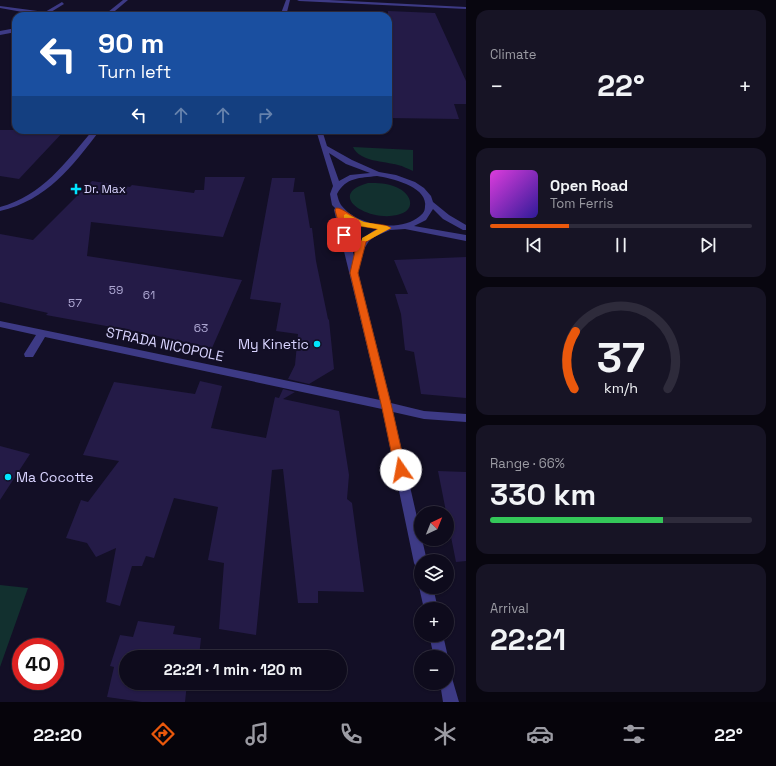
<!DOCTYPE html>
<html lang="en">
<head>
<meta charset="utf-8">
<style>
  :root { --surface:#0e0b1c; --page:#171425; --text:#f1f3f6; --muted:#9b9ba3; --line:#2e2b3b; --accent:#ea580c }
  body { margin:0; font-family:"Space Grotesk",sans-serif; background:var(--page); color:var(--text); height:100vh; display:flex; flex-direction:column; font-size:15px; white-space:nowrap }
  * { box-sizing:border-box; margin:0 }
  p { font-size:13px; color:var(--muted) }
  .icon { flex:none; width:22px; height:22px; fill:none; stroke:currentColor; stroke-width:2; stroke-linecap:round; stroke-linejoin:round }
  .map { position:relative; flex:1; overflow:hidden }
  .details { display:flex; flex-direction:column; gap:10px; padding:10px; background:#08060f; width:310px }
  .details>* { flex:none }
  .hud { position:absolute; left:12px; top:12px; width:380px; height:122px; border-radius:12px; box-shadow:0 1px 3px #0004,0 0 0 1px var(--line); background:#1a4fa0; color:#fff; overflow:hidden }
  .needle { width:26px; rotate:43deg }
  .controls { position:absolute; left:414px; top:506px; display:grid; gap:8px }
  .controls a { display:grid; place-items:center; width:40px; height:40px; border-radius:50%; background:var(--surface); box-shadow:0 1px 3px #0004,0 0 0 1px var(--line); font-size:20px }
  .speed { position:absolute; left:12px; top:638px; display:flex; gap:8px; font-size:20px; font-weight:700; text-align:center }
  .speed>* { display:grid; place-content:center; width:52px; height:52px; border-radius:50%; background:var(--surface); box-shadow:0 1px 3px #0004,0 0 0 1px var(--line); line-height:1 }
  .speed .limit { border:6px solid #d22; background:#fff; color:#111 }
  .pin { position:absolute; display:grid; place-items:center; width:34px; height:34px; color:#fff; margin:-17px; border-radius:8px; box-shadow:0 2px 6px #0006 }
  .me { position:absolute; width:44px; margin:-22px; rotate:348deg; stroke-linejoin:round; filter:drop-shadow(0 0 3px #0008) }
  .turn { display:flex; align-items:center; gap:14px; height:84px; padding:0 20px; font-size:18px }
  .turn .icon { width:52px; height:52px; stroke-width:2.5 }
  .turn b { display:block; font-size:28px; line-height:34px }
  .lanes { display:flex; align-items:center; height:38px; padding:0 20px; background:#0003; justify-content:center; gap:20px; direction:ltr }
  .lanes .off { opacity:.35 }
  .big { font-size:30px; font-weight:700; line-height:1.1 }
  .details .tile { flex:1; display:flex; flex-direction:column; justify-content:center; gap:6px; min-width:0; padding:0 14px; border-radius:12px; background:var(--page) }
  .details .dial { align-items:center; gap:0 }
  .dial svg { height:104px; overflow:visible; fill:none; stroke:var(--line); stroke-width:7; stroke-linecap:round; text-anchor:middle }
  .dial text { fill:var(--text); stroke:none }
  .song { display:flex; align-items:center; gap:12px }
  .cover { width:48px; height:48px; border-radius:6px; background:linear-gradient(135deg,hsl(300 70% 55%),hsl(250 70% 35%)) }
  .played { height:4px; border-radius:2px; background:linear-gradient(90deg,var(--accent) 30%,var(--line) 30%) }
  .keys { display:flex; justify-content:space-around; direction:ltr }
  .heat { display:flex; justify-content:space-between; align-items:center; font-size:22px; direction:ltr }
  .charge { height:6px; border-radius:3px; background:linear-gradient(90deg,#34c759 66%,var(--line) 0) }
  .trip { position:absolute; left:119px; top:650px; width:228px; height:40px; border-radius:20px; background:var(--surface); box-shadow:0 1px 3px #0004,0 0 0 1px var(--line); font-weight:700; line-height:40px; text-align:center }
  .dock { display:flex; height:64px; justify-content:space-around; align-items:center; background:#06040b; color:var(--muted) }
  .dock .icon { width:28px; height:28px }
  .dock .selected { color:var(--accent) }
  .dock b { font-size:18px; color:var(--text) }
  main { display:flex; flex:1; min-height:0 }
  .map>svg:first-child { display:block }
</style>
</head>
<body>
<main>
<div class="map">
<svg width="466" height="702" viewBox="0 0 466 702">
  <rect width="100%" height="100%" fill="#130f26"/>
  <path fill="#12302f" d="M353 147 413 150V171C408 169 403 166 398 165 384 161 360 162 353 147Z
    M368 183C378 183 387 183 396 187 411 193 418 210 397 215 368 222 325 195 368 183Z
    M0 585 28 588 0 667Z"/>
  <path fill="#241b47" d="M388 11 435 13 466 81V104H454L459 119 388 118Z
    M0 130H65L19 179 0 176Z
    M205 177H245L223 237 91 222 87 256 242 280 212 348 139 332 46 315 48 313 0 302V234L33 240 92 181 130 187 132 185 194 193 195 190H204Z
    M272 178H295L293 192H304L310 228H312L316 261 328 319 329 320 334 369 309 384 288 379 295 365 298 334 276 331 281 303 250 299Z
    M466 257V398L421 394 414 352 405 350 401 314 395 294H408L394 260Z
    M200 381 222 386 211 428 266 438 275 397 279 398 283 389 295 392 283 399 339 411 349 475 347 499 352 503 364 592 318 591V603H298L283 469 272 470 256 635 219 629 224 563 208 560 218 507 174 498 154 558 146 556 142 566H132L120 606 106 602 116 548 96 557 87 543 66 538 81 500 88 502 119 461 83 455 114 382 195 394Z
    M0 446 30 454 0 500Z
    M438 471 466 472V561L456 562Z
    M138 621 175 626 173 634 201 638 199 657H126V683H187L185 702H142L107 697 114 667 110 666 120 635 133 637Z"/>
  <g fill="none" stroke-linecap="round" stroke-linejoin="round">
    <path fill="#3d3a85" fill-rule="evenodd" d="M123 0H128L109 16H103Z
      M286 0H290L286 16H280Z
      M297 0H329L466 7V9L299 1Z
      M62 2 64 4 51 12 69 16H45L0 8V6L45 12Z
      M16 28V32L0 35V31Z
      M93 130H100C72 167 47 200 0 211V207C42 196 66 162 93 130Z
      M316 130H322L327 146 352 160 379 172 396 175 415 182 424 188 431 196 433 202 449 215 466 225V230H463L443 219 433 209 426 220 414 226 466 235V241L405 229 390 230 374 237 369 241 364 249 358 272 391 403 424 411 466 414V422L424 419 393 412 427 561H421V569L416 567 414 563 382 409 45 337 33 357H25L24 354 36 335 0 327V321L380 400 334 210 335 208 332 205 330 194 333 186ZM329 153 346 164 370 173 350 175 339 181ZM377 176C391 178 428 187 425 206 425 210 424 213 420 216 400 233 357 226 341 205 339 202 338 198 337 194 346 177 360 178 377 176ZM344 217 358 225 377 229C365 235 358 243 354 256Z
      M421 583V587H433L438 609H424L419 587Z
      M429 635H443L448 657 447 660V657H434Z
      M447 676 452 678 459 702H443L440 683H447Z"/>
  </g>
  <path fill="#ea580c" stroke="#983908" d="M336 208C342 207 355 219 363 222 372 225 384 223 391 228L380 233 366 242 358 273 392 408 406 470 405 473 401 474 397 473 395 470 382 408 350 273 356 247 360 241 378 229 360 226 344 218 348 235 347 237H342L335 210Z"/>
  <path fill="#f59e0b" d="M346 214 364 222 387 226 391 228 367 241H362V238L378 229 360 226 344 218V215Z"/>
  <g fill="#00e5ff" stroke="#130f26" stroke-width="1.5">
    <path d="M74 183h4v4h4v4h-4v4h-4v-4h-4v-4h4z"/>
    <circle cx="317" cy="344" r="4"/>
    <circle cx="8" cy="477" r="4"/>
  </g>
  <g text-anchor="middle" stroke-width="4" stroke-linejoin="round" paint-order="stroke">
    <g font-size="12" fill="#d9d4ff" stroke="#130f26" text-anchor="start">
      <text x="84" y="193">Dr. Max</text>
    </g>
    <g font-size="12" fill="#aca6d1">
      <text x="116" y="294">59</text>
      <text x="149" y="299">61</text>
      <text x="75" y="307">57</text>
      <text x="201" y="332">63</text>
    </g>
    <g font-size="14" fill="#d9d4ff" stroke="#130f26">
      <text transform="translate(165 344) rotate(12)" y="5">STRADA NICOPOLE</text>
    </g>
    <g font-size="14" fill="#d9d4ff" stroke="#130f26" text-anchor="end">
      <text x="309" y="349">My Kinetic</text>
      <text x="16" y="482" text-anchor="start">Ma Cocotte</text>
    </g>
  </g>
</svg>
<div class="controls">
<a><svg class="needle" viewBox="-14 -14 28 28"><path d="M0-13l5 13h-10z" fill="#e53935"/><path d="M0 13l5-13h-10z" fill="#9b9ba3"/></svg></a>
<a><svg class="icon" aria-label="layers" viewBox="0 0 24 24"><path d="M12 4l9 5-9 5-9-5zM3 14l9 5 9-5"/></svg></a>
<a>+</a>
<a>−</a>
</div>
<div class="speed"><div class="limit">40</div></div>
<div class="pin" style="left:344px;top:235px;background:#d93025"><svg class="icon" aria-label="arrive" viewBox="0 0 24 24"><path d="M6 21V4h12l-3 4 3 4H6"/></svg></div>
<svg class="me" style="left:401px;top:470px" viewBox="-20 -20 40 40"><circle r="19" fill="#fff"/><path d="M0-13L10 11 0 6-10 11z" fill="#ea580c"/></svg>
<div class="trip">22:21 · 1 min · 120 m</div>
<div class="hud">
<div class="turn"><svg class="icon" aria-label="left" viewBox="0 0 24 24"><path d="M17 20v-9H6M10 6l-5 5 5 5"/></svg><div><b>90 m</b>Turn left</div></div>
<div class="lanes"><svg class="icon" aria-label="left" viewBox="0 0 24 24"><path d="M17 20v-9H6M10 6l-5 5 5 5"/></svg><svg class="icon off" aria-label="ahead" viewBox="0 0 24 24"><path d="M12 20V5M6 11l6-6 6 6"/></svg><svg class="icon off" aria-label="ahead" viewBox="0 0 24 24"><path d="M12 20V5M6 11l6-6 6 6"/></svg><svg class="icon off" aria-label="right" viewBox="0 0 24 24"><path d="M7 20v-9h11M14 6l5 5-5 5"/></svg></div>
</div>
</div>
<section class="details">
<div class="tile"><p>Climate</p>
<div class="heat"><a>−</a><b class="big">22°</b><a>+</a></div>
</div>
<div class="tile">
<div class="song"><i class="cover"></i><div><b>Open Road</b><p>Tom Ferris</p></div></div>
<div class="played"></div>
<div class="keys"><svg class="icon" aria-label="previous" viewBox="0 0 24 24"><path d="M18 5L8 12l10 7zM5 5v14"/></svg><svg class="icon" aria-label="pause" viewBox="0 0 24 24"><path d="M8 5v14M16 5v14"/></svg><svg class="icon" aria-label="next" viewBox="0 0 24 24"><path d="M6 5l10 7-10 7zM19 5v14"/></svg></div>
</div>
<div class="tile dial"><svg viewBox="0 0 100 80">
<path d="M14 69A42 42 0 1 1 86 69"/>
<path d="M14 69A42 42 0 0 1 15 25" stroke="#ea580c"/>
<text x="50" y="56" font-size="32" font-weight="700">37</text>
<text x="50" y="72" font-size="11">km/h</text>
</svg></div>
<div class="tile"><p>Range · 66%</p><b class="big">330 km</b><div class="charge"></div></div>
<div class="tile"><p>Arrival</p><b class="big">22:21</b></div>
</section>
</main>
<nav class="dock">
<b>22:20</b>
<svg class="icon selected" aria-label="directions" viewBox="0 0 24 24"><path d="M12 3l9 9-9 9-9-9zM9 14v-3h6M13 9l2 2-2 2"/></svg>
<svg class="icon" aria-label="music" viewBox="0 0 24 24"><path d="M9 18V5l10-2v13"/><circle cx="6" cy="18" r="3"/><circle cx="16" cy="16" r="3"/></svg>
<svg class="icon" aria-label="phone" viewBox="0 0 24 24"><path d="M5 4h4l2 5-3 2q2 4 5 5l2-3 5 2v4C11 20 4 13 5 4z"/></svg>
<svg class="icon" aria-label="climate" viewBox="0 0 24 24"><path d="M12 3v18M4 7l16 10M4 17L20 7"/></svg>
<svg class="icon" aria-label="car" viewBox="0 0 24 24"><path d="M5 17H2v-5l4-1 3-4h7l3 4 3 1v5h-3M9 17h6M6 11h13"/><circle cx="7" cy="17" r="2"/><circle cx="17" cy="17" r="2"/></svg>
<svg class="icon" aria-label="filters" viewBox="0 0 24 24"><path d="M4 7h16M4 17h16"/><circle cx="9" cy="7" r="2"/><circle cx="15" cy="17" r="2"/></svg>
<b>22°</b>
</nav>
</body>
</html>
